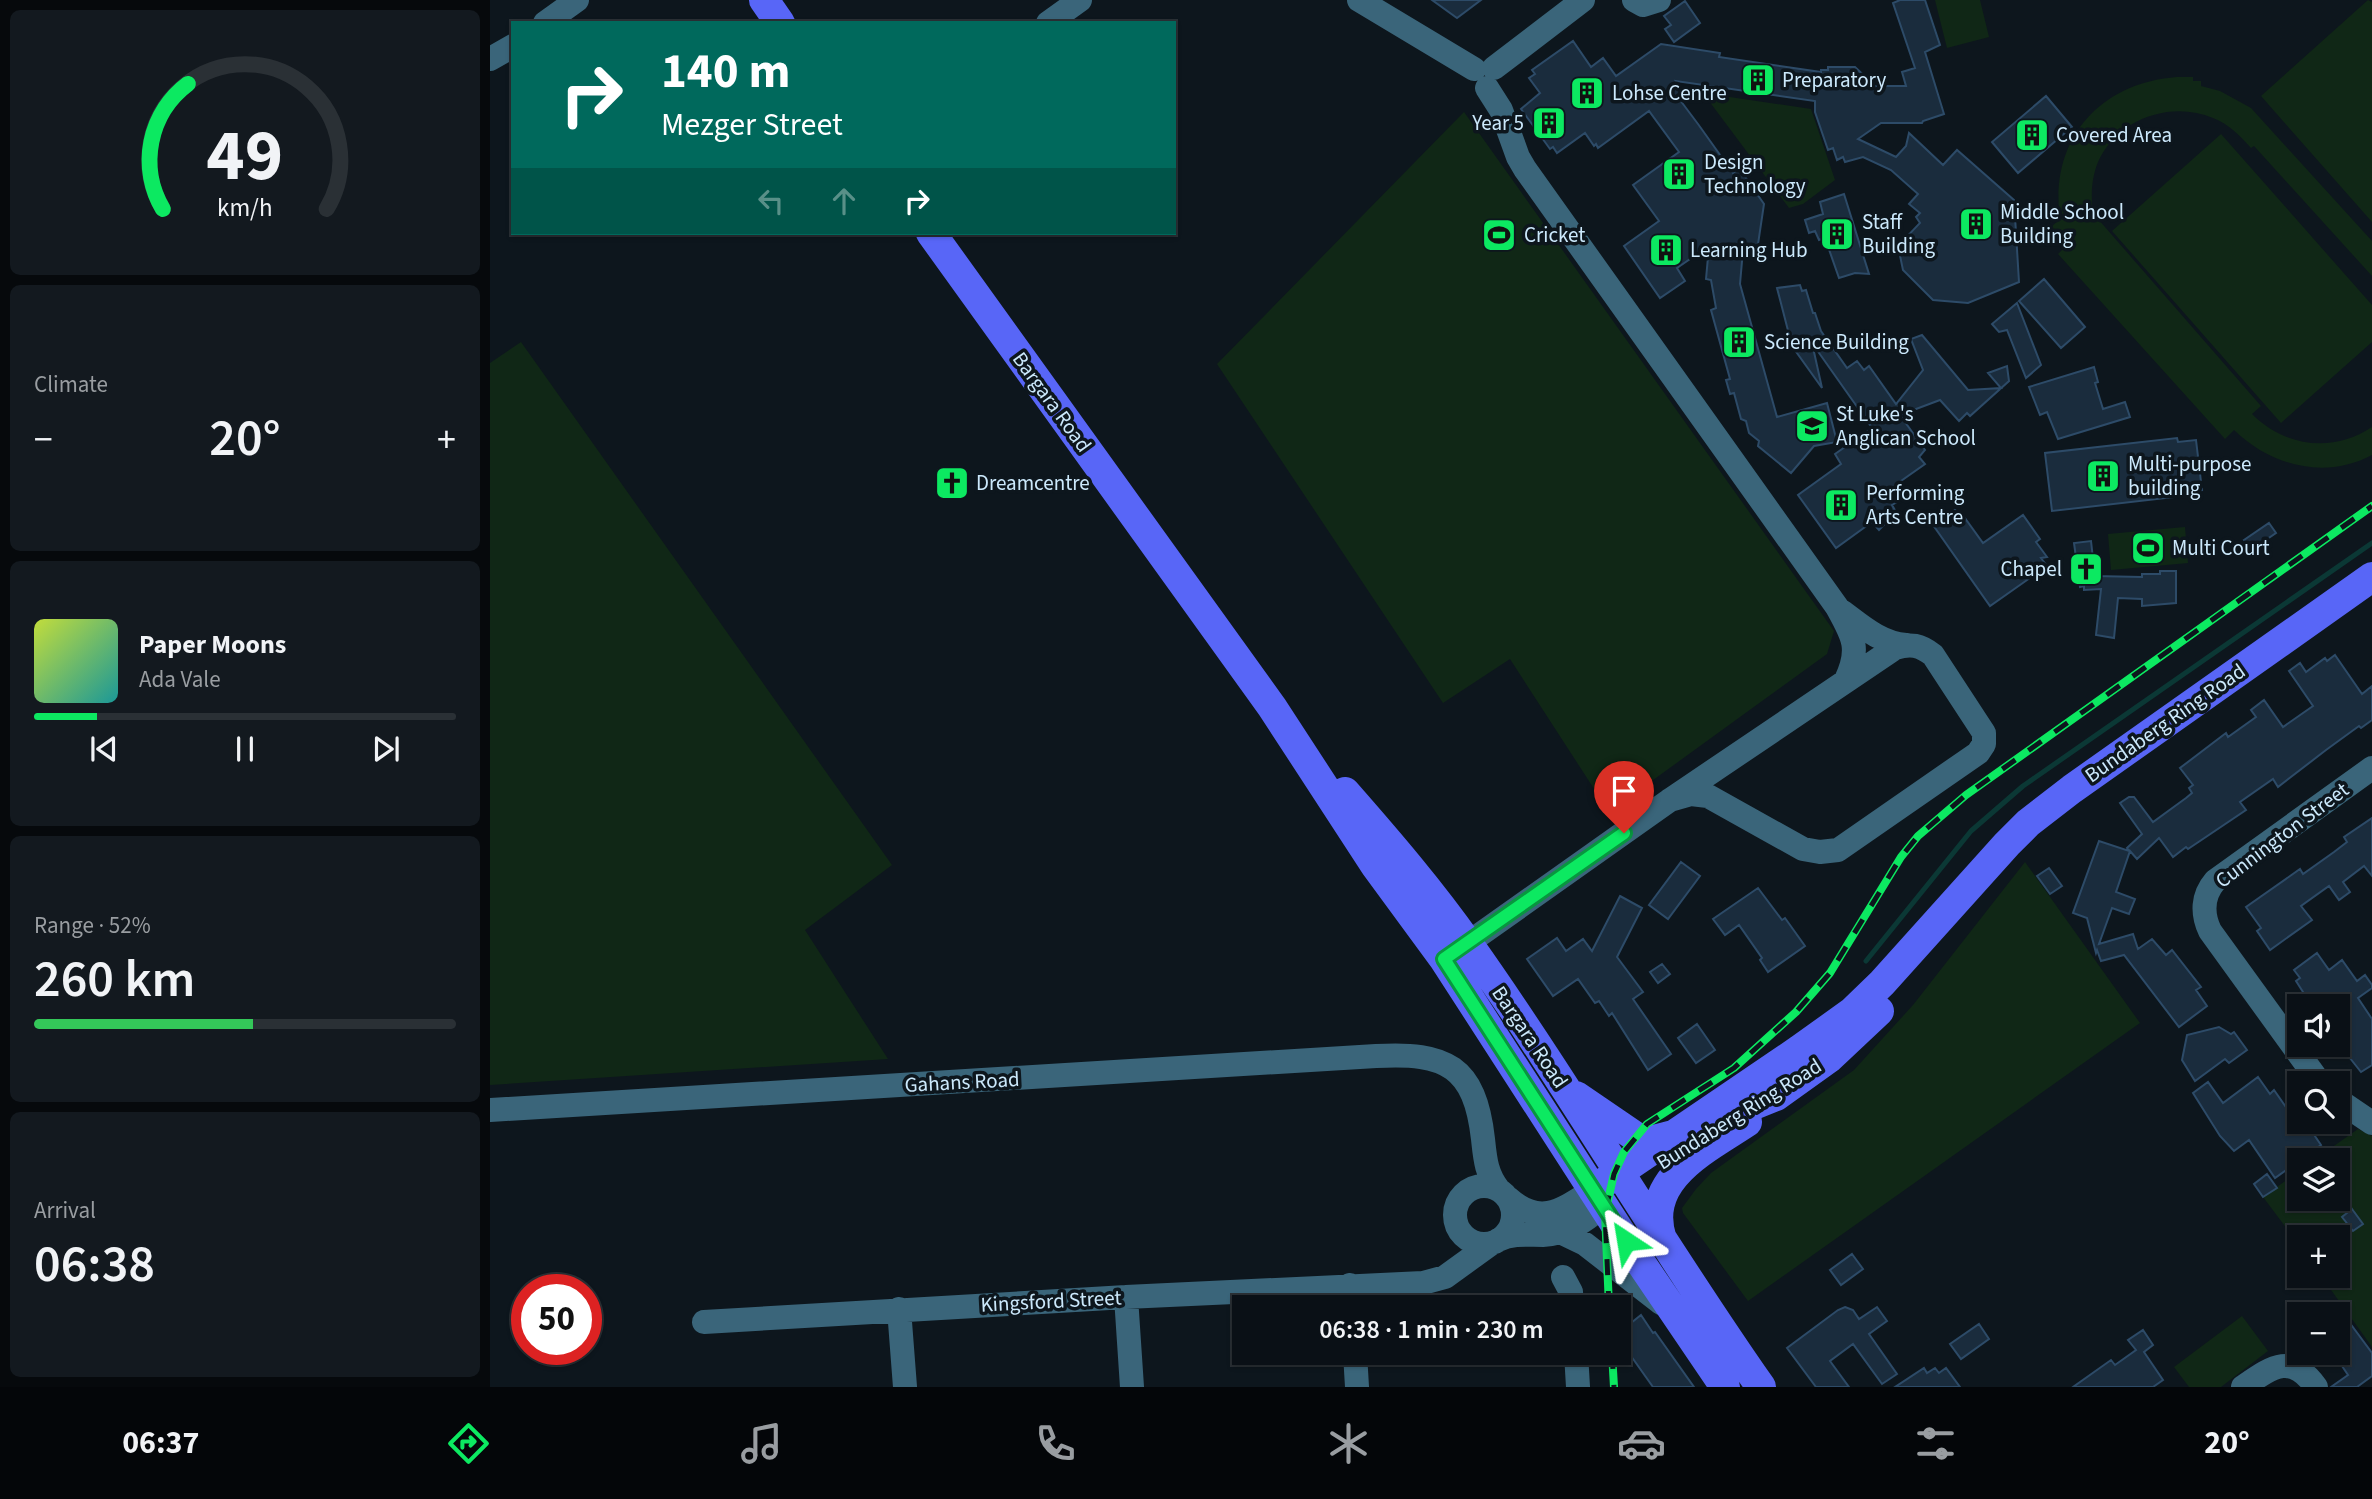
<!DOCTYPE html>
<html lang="en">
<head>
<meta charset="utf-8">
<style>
  :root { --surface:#0a1016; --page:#13191f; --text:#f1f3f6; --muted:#999da1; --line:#2a3035; --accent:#0ce961 }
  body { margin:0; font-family:"Source Sans 3",sans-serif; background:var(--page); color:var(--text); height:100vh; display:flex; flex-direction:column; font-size:26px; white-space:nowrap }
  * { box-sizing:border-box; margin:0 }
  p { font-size:23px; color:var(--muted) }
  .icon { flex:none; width:38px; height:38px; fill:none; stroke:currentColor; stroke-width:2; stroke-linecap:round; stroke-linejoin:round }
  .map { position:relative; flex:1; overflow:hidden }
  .drawer { display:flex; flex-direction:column; gap:10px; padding:10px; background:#06090c; width:490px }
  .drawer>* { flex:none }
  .guide { position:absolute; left:21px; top:21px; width:665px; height:214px; border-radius:0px; box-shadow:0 2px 5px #0004,0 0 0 2px var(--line); background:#00695c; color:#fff; overflow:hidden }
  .buttons { position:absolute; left:1797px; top:994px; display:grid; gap:14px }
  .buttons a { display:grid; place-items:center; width:63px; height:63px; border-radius:0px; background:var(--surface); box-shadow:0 2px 5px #0004,0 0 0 2px var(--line); font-size:35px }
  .speed { position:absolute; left:21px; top:1274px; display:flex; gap:14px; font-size:35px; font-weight:700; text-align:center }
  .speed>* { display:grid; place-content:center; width:91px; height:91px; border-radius:50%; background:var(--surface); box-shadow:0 2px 5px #0004,0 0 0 2px var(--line); line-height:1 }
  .speed .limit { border:10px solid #d22; background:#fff; color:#111 }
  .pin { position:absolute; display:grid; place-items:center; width:60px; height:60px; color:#fff; margin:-72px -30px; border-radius:50% 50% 50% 0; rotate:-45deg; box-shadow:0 0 7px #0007 }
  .pin .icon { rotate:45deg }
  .me { position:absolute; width:77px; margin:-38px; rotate:327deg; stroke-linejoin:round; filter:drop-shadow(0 0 5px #0008) }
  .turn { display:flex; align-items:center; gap:24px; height:147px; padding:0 35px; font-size:32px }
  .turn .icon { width:91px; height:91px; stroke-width:2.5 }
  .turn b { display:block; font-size:49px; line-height:60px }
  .lanes { display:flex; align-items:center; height:66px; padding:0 35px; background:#0003; justify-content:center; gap:35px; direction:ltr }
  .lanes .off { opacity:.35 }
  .big { font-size:52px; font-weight:600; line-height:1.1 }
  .drawer .tile { flex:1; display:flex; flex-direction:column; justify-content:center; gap:10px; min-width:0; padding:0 24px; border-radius:10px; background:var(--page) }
  .drawer .dial { align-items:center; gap:0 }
  .dial svg { height:182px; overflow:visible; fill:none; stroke:var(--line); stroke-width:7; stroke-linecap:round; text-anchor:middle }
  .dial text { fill:var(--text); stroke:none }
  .song { display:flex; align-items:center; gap:21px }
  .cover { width:84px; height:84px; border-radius:10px; background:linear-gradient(135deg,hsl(70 70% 55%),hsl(180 70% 35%)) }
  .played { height:7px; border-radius:4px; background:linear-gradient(90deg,var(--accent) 15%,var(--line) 15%) }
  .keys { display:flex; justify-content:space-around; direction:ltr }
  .heat { display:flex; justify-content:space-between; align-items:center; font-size:38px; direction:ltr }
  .charge { height:10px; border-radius:5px; background:linear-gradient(90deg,#34c759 52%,var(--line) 0) }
  .trip { position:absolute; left:742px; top:1295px; width:399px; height:70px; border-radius:0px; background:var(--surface); box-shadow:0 2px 5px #0004,0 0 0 2px var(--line); font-weight:600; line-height:70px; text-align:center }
  .tabs { display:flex; height:112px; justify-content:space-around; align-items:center; background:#040609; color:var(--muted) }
  .tabs .icon { width:49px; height:49px }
  .tabs .on { color:var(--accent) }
  .tabs b { font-size:32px; color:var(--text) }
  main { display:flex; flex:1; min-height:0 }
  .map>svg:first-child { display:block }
</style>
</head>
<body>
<main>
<section class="drawer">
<div class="tile dial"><svg viewBox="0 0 100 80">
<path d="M14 69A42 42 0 1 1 86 69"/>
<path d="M14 69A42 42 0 0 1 25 14" stroke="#0ce961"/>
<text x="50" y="56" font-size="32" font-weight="700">49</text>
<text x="50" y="72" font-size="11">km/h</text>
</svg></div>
<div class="tile"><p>Climate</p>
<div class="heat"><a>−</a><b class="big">20°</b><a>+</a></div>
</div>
<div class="tile">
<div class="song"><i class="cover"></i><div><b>Paper Moons</b><p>Ada Vale</p></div></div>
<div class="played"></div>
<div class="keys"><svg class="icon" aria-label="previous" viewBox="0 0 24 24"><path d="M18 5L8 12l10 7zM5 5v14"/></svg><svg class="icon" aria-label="pause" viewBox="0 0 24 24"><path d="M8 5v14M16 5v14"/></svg><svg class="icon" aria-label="next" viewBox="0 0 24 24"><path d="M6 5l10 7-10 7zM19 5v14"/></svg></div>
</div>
<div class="tile"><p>Range · 52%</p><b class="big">260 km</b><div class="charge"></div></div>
<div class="tile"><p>Arrival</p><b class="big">06:38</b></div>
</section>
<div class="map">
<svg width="1882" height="1387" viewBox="0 0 1882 1387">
  <rect width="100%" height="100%" fill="#0d161d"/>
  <path fill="#102716" d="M1445 0H1490L1499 37 1457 48Z
    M1878 0 1882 2V222L1771 96Z
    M1687 77H1703V81H1711V86L1730 91 1761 108 1882 241V276L1764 146 1761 148C1750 136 1739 124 1723 118 1681 100 1627 119 1608 162 1600 182 1601 201 1604 221L1608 219 1771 406 1762 414C1795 447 1843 453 1882 427V455C1835 480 1781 466 1744 430L1735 439 1568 254 1577 245 1561 227 1570 219C1559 140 1609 83 1687 77Z
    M1213 93 1321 109 1345 180 1313 204 1299 208Z
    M974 112 1344 631 1337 654 1119 812 1020 659 953 703 727 364Z
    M1731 134 1882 305V342L1791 423 1622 231Z
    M31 342 402 865 315 930 398 1059 0 1085V363Z
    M1695 527 1698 563 1621 570 1618 534Z
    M1535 862 1650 1023 1258 1301 1193 1213 1192 1208 1206 1189 1221 1173 1364 1070 1423 1005Z
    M1868 1129 1882 1136V1347L1831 1276H1848V1237H1810L1809 1245 1773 1197 1809 1171 1810 1199H1848V1160H1824Z
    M1752 1316 1778 1351 1731 1387H1699L1684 1367Z"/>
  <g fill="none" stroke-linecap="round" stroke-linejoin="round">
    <path stroke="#0b3835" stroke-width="5" d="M1376 961 1481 831 1533 786 1882 543"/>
  </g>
  <path fill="#1a2c3d" stroke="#2d4b68" stroke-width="2" d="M942 0H991L967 18Z
    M1410 0H1435L1450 45 1435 52 1454 114 1433 121 1432 123H1391L1368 139 1406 157 1416 146 1419 133 1453 165 1467 150 1524 200 1529 282 1478 303 1443 300 1413 270 1408 246 1430 223 1426 217 1430 213 1419 204 1428 194 1401 170 1373 157 1355 162 1353 157 1347 160 1343 148 1338 150 1325 112V101L1186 81 1196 95 1190 100 1208 124 1243 173 1249 168 1274 204 1267 251 1253 250 1250 284 1287 417 1337 403 1347 442 1324 446 1301 473 1268 446 1269 441 1259 433 1256 421 1251 419 1244 393 1240 394 1236 380 1240 379 1221 310 1226 308 1221 280 1216 279 1219 246 1187 268 1195 281 1170 298 1134 246 1169 221 1143 185 1189 152 1159 111 1108 148 1106 144 1104 146 1095 133 1067 153 1063 147 1060 149 1031 109 1050 93 1039 78 1045 74 1042 70 1083 41 1101 67 1113 58 1126 76 1171 44 1230 53 1229 57 1331 72V70H1338V67H1365L1385 86H1416L1412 72 1425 68 1403 3Z
    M1195 1 1210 23 1184 42 1175 29 1181 25 1174 16Z
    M1556 96 1582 127 1528 173 1502 142Z
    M1354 194 1379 274 1365 273 1349 278 1335 238 1329 240 1325 231 1319 233 1315 220 1333 214 1330 202Z
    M1554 279 1595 327 1571 348 1529 301Z
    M1310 285 1312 291 1316 290 1323 313H1325L1331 331 1357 368 1367 361 1374 370 1379 366 1406 404 1433 370 1421 339 1432 335 1478 390 1511 388 1498 373 1517 366 1519 381 1480 416 1477 413 1469 421 1450 400 1410 415 1435 450 1429 457 1435 464 1401 488 1409 501 1402 505 1406 512 1389 530 1382 522 1346 548 1308 495 1351 464 1345 454 1382 428 1322 343 1332 388 1302 346 1287 288Z
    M1527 303 1551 365 1536 378 1517 330 1509 332 1502 324Z
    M1604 367 1608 382 1605 383 1613 409 1635 402 1640 417 1568 439 1557 412 1550 415 1539 387Z
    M1687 438 1688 442 1706 440 1712 490 1693 492 1694 496 1562 511 1555 453Z
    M1465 510 1472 514 1493 543 1533 515 1550 539 1546 542 1557 557 1551 558 1557 566 1500 606 1443 525Z
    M1779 523 1786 533 1761 550 1754 540Z
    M1601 541 1605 576 1652 577V574H1670V571H1686V603L1652 606V599L1628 598 1624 638 1606 635 1611 589 1594 590V586L1590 587 1584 543Z
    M1845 655 1872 694 1882 686V720L1871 728 1869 726 1836 750 1788 787 1783 779 1750 802 1756 810 1698 849 1696 847 1683 857 1669 838 1647 859 1640 851 1626 892 1645 899 1639 914 1622 908 1609 944 1643 934 1648 949 1662 939 1676 955 1682 950 1711 987 1706 990 1717 1006 1689 1027 1634 955 1611 961 1607 950 1606 953 1597 918 1583 913 1609 841 1639 851 1637 848 1652 834 1630 803 1639 797H1644L1663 822 1696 798 1702 793 1699 788 1703 785 1690 768 1736 733 1738 737 1766 717 1761 710 1774 700 1793 727 1823 706 1799 671 1810 663 1816 672 1835 658 1837 661Z
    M1882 818V876L1874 866 1853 882 1860 892 1849 900 1839 886 1811 906 1822 920 1780 950 1767 931 1771 928 1756 907 1810 869 1813 874 1844 852 1857 842 1854 837Z
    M1191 862 1210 876 1178 919 1159 905Z
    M1559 868 1572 886 1560 894 1547 876Z
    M1268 888 1292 920 1295 918 1315 946 1278 972 1270 960 1272 958 1249 925 1235 935 1223 919Z
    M1130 896 1152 908 1127 957 1153 992 1143 999 1181 1054 1158 1070 1122 1013 1119 1016 1109 1001 1105 1003 1088 979 1063 996 1037 959 1067 938 1076 951 1093 939 1102 951Z
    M1827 953 1839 970 1852 960 1867 981 1875 975 1882 985V988L1868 998 1882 1019V1065L1871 1072 1848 1043V1006H1822L1806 981 1810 978 1804 970Z
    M1172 964 1180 974 1168 983 1160 972Z
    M1207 1024 1225 1050 1206 1063 1188 1038Z
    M1729 1027 1741 1034 1744 1032 1757 1050 1739 1063 1735 1059 1705 1081 1692 1060 1697 1035Z
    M1768 1077 1780 1094 1784 1090 1805 1120 1806 1119 1816 1132 1820 1129 1831 1145 1785 1178 1759 1140 1744 1151 1730 1136 1703 1093 1718 1082 1733 1103Z
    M1777 1174 1787 1188 1773 1197 1764 1184Z
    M1862 1209 1873 1224 1863 1231 1852 1217Z
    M1362 1254 1373 1269 1351 1285 1340 1270Z
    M1355 1307 1363 1310 1369 1319 1387 1307 1397 1321 1379 1334 1407 1374 1392 1384 1363 1344 1340 1361 1359 1387H1326L1297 1348 1348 1310Z
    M1848 1307 1882 1353V1376L1867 1387H1841L1858 1375 1848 1360Z
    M1151 1315 1163 1333 1165 1332 1204 1387H1163L1141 1356V1323Z
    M1489 1324 1499 1339 1471 1359 1460 1344Z
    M1653 1330 1663 1345 1654 1352 1673 1380 1663 1387H1583L1621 1360 1625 1365 1646 1350 1638 1340Z
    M1434 1368 1437 1373 1445 1368 1449 1373 1456 1368 1470 1387H1405Z"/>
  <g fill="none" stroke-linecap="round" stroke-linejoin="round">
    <path stroke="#3a657a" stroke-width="24" d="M869 0 984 69
      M1144 0 1153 5 1169 0
      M55 23 87 0
      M558 23 590 0
      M0 59 23 46
      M1004 68 1093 0
      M997 88 1011 110 1028 157 1035 169 1347 607C1363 636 1371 648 1356 680
      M1353 612C1373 627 1391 643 1416 645
      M978 943 1180 800 1405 648C1421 643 1430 645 1443 655L1494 733V744L1488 753 1348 850 1330 852 1313 849 1218 796 1201 794 1180 800
      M1830 1083 1720 931C1712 914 1712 896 1725 881L1882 768
      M1848 1100 1882 1123
      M0 1110 886 1056C956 1052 985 1066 993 1139 995 1158 996 1174 1009 1190
      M965 1215a29 29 0 1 1 58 0a29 29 0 1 1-58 0Z
      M1018 1198C1050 1227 1072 1210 1103 1190
      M1070 1232 1095 1244 1171 1303
      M1008 1240C1024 1233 1036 1235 1053 1235 1077 1234 1095 1221 1113 1206
      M1073 1277 1081 1292 1082 1307
      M860 1285 862 1307
      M636 1297 642 1387
      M409 1309 415 1387
      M214 1322 636 1297 933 1283 955 1277 1002 1243
      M865 1353 867 1387
      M1086 1353 1088 1387
      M1753 1387C1782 1367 1801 1352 1826 1387"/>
    <path stroke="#5866f7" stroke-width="30" d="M274 0 290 23
      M441 233 782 707 885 865 954 959 1136 1241 1235 1387
      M855 792C898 841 941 891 979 945 1081 1089 1169 1242 1271 1387
      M1086 1096 1149 1139 1164 1140 1183 1135
      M1231 1123 1251 1110 1286 1096 1339 1058 1389 1011
      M1103 1190 1309 1050 1362 1012 1392 983 1517 844 1538 823 1582 789 1882 577
      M1172 1240C1152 1179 1215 1150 1257 1122"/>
    <g stroke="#0ce961" stroke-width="8">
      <path id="rail" d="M1119 1307 1115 1213 1124 1174 1134 1152 1157 1124 1244 1068 1306 1012 1340 973 1411 857 1428 836 1476 795 1882 506
        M1122 1353 1124 1387"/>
    </g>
    <use href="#rail" stroke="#0d161d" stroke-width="5" stroke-dasharray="16" stroke-linecap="butt"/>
  </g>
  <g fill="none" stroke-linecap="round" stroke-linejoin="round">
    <g stroke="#08973f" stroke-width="18">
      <path id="route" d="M1134 833 954 959 1136 1241"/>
    </g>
    <use href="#route" stroke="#0ce961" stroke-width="12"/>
  </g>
  <defs>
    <g id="building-square" transform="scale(1.75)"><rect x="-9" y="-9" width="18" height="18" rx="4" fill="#0ce961" stroke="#0d161d"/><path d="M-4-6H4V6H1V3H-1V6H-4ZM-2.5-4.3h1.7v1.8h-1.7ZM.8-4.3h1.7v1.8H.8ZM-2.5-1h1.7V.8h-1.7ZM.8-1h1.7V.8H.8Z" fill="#111"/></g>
    <g id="stadium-square" transform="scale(1.75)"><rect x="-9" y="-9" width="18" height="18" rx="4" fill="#0ce961" stroke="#0d161d"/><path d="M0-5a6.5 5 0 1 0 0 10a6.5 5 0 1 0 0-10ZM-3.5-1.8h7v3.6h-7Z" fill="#111"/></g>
    <g id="school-square" transform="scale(1.75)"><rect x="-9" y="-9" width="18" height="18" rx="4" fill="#0ce961" stroke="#0d161d"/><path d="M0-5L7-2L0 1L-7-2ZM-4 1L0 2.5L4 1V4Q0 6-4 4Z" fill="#111"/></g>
    <g id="church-square" transform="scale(1.75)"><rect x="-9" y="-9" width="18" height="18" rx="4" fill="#0ce961" stroke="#0d161d"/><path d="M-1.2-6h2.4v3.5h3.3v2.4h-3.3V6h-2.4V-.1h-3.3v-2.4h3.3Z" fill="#111"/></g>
  </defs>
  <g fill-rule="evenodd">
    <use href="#building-square" x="1268" y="80"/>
    <use href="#building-square" x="1097" y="93"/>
    <use href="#building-square" x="1059" y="123"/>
    <use href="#building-square" x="1542" y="135"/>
    <use href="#building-square" x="1189" y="174"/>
    <use href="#building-square" x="1486" y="224"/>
    <use href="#building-square" x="1347" y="234"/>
    <use href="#stadium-square" x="1009" y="235"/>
    <use href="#building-square" x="1176" y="250"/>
    <use href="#building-square" x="1249" y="342"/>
    <use href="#school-square" x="1322" y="426"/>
    <use href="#building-square" x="1613" y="476"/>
    <use href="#church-square" x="462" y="483"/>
    <use href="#building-square" x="1351" y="505"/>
    <use href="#stadium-square" x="1658" y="548"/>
    <use href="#church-square" x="1596" y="569"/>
  </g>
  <g text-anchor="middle" stroke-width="7" stroke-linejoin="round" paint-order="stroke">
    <g font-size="21" fill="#cce9fc" stroke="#0d161d" text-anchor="start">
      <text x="1292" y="87">Preparatory</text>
      <text x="1122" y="100">Lohse Centre</text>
      <text x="1034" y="130" text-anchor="end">Year 5</text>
      <text x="1566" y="142">Covered Area</text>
      <text x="1214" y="169">Design<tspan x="1214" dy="24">Technology</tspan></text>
      <text x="1510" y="219">Middle School<tspan x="1510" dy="24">Building</tspan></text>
      <text x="1372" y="229">Staff<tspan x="1372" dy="24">Building</tspan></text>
      <text x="1034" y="242">Cricket</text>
      <text x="1200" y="257">Learning Hub</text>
      <text x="1274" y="349">Science Building</text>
      <text x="1346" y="421">St Luke's<tspan x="1346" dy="24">Anglican School</tspan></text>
      <text x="1638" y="471">Multi-purpose<tspan x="1638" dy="24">building</tspan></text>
      <text x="486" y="490">Dreamcentre</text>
      <text x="1376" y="500">Performing<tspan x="1376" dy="24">Arts Centre</tspan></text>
      <text x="1682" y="555">Multi Court</text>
      <text x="1572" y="576" text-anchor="end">Chapel</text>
    </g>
    <g font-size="21" fill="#cce9fc" stroke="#0d161d">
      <text transform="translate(562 402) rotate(54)" y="7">Bargara Road</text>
      <text transform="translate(1675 723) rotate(-35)" y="7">Bundaberg Ring Road</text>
      <text transform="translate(1792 835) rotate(-37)" y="7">Cunnington Street</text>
      <text transform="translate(1040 1037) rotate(56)" y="7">Bargara Road</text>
      <text transform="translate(472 1082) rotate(-3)" y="7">Gahans Road</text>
      <text transform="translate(1249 1114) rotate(-32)" y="7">Bundaberg Ring Road</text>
      <text transform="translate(561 1301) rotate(-3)" y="7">Kingsford Street</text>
    </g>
  </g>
</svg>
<div class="buttons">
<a><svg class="icon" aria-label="sound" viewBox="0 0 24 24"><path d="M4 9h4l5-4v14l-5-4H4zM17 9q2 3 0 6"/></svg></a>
<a><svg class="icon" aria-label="search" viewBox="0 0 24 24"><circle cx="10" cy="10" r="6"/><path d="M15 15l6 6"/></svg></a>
<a><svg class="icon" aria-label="layers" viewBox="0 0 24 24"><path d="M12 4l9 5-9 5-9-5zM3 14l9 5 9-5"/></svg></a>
<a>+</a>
<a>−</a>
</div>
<div class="speed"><div class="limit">50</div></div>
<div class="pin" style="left:1134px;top:833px;background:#d93025"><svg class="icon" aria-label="arrive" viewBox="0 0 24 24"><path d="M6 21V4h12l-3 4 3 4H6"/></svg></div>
<svg class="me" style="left:1136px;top:1241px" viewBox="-20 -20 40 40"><path d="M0-17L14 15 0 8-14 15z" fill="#0ce961" stroke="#fff" stroke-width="4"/></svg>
<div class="trip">06:38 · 1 min · 230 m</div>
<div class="guide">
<div class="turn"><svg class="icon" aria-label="right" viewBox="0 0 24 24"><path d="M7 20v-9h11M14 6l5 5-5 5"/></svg><div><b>140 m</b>Mezger Street</div></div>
<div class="lanes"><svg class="icon off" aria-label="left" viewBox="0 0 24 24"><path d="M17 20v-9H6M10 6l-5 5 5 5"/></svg><svg class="icon off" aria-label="ahead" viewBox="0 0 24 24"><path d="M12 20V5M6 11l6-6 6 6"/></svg><svg class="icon" aria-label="right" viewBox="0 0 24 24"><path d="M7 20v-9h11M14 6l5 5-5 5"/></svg></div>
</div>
</div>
</main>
<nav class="tabs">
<b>06:37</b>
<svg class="icon on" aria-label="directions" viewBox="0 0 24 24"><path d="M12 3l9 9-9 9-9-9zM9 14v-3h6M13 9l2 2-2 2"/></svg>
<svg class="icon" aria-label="music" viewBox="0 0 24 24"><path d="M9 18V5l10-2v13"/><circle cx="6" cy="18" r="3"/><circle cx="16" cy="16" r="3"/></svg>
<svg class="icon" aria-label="phone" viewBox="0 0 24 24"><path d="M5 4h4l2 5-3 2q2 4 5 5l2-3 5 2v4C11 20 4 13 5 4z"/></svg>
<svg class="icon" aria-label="climate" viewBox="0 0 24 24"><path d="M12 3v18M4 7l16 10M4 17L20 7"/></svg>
<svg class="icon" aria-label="car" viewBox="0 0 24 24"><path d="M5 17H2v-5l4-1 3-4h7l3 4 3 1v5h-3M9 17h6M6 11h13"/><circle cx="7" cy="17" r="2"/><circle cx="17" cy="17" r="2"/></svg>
<svg class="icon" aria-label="filters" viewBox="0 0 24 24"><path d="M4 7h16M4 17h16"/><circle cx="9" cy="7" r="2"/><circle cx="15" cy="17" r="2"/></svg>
<b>20°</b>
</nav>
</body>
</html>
